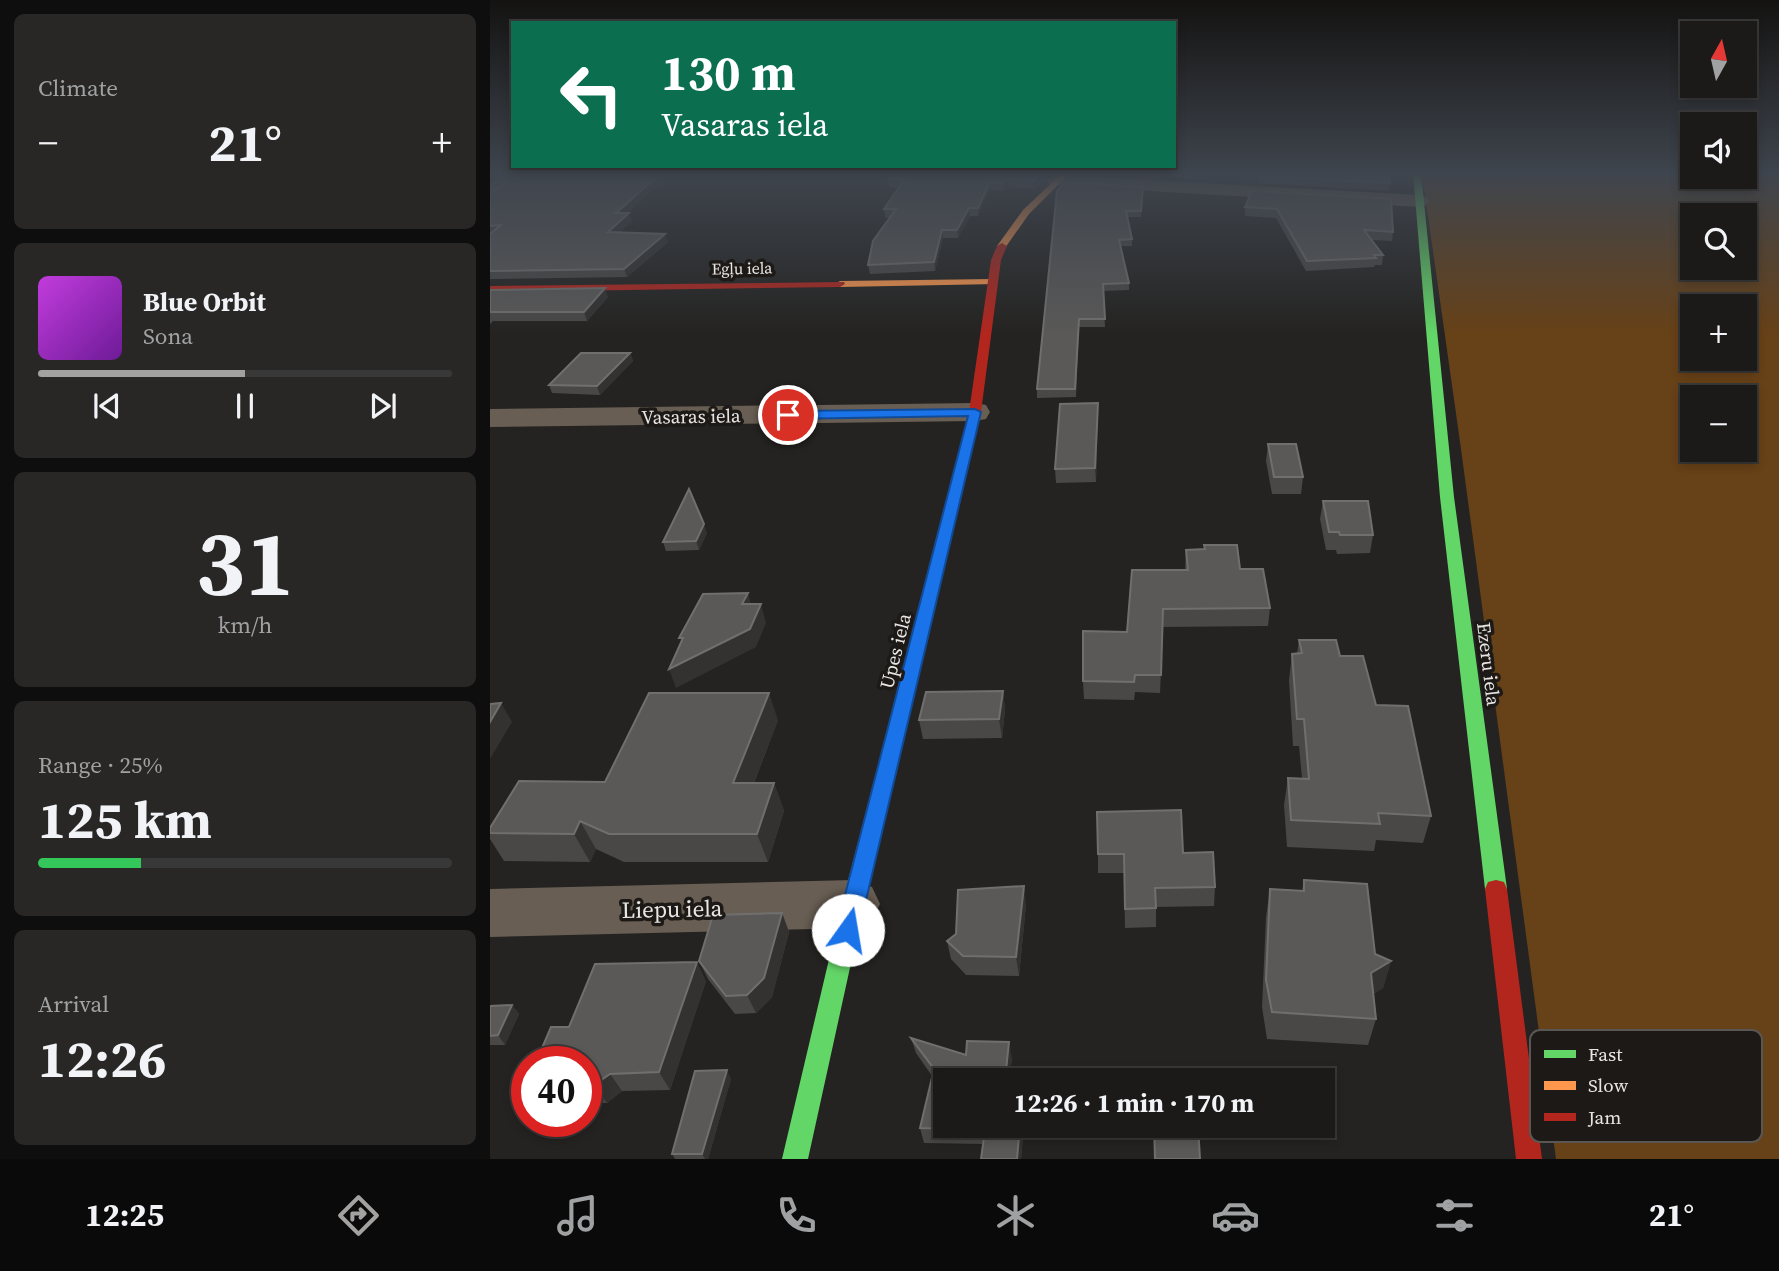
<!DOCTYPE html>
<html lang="en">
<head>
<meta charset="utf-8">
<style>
  :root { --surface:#1b1a19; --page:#282726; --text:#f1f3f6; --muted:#a0a1a2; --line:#393838; --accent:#a3a2a0 }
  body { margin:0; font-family:"Source Serif 4",serif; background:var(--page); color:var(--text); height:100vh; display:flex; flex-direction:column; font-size:26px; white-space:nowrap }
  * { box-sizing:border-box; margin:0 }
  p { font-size:23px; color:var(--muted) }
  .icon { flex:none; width:38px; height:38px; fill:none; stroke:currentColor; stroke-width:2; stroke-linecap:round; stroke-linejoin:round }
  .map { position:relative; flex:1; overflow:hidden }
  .details { display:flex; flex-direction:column; gap:14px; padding:14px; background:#0f0e0e; width:490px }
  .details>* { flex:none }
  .guide { position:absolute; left:21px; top:21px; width:665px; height:147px; border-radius:0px; box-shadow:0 4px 10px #0003,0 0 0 2px var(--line); background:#0b6e4f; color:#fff; overflow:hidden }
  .needle { width:46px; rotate:8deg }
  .tools { position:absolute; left:1190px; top:21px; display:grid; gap:14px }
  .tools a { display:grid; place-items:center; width:77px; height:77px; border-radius:0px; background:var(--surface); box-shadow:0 4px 10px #0003,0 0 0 2px var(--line); font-size:35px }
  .speed { position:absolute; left:21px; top:1046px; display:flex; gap:14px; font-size:35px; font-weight:700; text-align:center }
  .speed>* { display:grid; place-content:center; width:91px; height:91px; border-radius:50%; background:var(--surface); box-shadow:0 4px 10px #0003,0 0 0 2px var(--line); line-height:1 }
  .speed .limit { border:10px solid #d22; background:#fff; color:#111 }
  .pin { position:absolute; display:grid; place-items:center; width:60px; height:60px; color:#fff; margin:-30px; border:4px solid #fff; border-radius:50%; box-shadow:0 2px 7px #0007 }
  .me { position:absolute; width:77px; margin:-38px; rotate:13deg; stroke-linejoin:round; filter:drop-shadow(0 0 5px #0008) }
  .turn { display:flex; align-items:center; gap:24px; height:147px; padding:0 35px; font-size:32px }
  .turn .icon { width:91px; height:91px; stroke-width:2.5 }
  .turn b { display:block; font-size:49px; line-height:60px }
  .big { font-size:52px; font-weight:700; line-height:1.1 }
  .details .card { flex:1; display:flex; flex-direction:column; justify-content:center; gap:10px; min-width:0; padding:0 24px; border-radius:10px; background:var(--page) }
  .details .dial { align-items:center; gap:0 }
  .dial b { font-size:91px; line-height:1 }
  .song { display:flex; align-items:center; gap:21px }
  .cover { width:84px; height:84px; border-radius:10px; background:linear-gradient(135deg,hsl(290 70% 55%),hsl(280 70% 35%)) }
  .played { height:7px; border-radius:4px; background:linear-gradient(90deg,var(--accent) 50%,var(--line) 50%) }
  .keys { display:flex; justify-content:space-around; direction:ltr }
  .heat { display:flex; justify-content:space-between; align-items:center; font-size:38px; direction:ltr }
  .charge { height:10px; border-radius:5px; background:linear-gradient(90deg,#34c759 25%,var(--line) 0) }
  .trip { position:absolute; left:443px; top:1068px; width:402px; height:70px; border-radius:0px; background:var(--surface); box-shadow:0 4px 10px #0003,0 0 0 2px var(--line); font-weight:700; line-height:70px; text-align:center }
  .dock { display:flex; height:112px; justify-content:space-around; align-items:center; background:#0b0a0a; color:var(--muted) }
  .dock .icon { width:49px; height:49px }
  .dock .on { color:var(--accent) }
  .dock b { font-size:32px; color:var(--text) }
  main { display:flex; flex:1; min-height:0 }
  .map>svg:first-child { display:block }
</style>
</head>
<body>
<main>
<section class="details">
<div class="card"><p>Climate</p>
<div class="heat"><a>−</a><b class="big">21°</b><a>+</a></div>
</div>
<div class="card">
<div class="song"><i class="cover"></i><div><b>Blue Orbit</b><p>Sona</p></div></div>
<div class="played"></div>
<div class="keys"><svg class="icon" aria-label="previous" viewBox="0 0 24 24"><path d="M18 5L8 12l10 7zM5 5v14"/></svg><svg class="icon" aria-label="pause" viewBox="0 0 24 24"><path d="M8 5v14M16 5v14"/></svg><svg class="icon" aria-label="next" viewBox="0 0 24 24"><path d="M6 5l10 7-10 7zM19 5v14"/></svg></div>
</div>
<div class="card dial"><b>31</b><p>km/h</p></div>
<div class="card"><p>Range · 25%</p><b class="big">125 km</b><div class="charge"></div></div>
<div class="card"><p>Arrival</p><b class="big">12:26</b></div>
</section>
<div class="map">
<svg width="1289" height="1159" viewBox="0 0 1289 1159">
  <rect width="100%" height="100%" fill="#242321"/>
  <path fill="#674117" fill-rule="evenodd" d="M932 173H1202V177H1255V173H1289V1159H1066L971 449ZM1202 215H1255V268H1202ZM1202 306H1255V359H1202ZM1202 397H1255V450H1202Z"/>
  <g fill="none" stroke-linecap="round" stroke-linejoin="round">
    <path fill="#685e53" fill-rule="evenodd" d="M15 173H38L7 196 0 198V183Z
      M567 175 929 195 936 197 939 201 936 205 929 207 560 185 557 181 560 177Z
      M485 403 496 405 500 412 496 419 485 421 0 427V409Z
      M363 880 382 887 390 904 382 921 363 928 0 937V889Z"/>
    <path fill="#63d668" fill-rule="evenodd" d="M923 173H931L964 497 1017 889 1014 896 1006 898 998 896 995 889 950 497Z
      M429 633 437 639 374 904 318 1159H292L352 904 421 639Z"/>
    <path fill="#ff974d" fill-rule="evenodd" d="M572 173H580L539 214 515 248H509L507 246 533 210Z
      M503 279 508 282 507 284 350 287 345 284 350 281Z"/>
    <path fill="#b3261e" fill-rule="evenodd" d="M512 243 517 246 511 260 491 412 437 639 429 645 421 639 479 412 501 260 507 246Z
      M354 282 355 284 350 287 0 292V286Z
      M1006 880 1014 882 1017 889 1052 1159H1026L995 889 998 882Z"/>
  </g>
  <path fill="#494847" d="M30 173H182L137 213 142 221 130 232 178 242 137 277 0 279V192L6 190Z
    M562 173 544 189 519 187 514 191 500 190 488 216H480L468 238H453L445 271 380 274 378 265 400 218H395L394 209 408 188 399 187 398 179Z
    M597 173H899L900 183 899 191 768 183V178L703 174 702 178H671Z
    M653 187 651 217H637L642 239V246H631L639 283V290L613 291 615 327H589L586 397 547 398V389L567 191Z
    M762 191 903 232 902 241 882 240 893 255 892 265H885L884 267 816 271 786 218 755 216V207Z
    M0 290 118 297 97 321H3L0 324Z
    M140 353 143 361 110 395 62 393 59 385Z
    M608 403 606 482 566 483 565 469Z
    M778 444 813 477 811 494H782L776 461Z
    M833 501 883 535 880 553 847 554 846 550H836L830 519Z
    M217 533 209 550 176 551 173 542Z
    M714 545 750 569 780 608 778 626 673 627 670 693 645 692 644 700 594 699 593 681 695 570 696 550 714 549Z
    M809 640 850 656 886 705 941 816 933 843 886 840 884 851 797 847 794 805 798 778H812L809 746H803L799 680 802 654H807Z
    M513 691 515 710 512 738 433 739 429 720Z
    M288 720 264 783H284L294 811 278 862H134L106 849 100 862 14 861 0 839V828L115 782Z
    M693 853 725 887 724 906 666 907V927L635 928 634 873H608V854Z
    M814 880 885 954 901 961 893 988 883 994 886 1019 878 1045 777 1039 772 1007 776 917 780 889 812 891Z
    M536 905 529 976 476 975 461 959 457 941 466 934Z
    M292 913 299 932 282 997 266 1013 245 1014 218 979 209 961Z
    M216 981 180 1090 132 1091 117 1103H96V1062L79 1027Z
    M22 1005 29 1014 15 1045H0V1006Z
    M421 1038 476 1055 522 1058 519 1080H455V1125H534L531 1159 493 1144 434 1143 430 1128 442 1076 426 1053Z
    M241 1079 218 1159H185L182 1154Z"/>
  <path fill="#333231" d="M0 173H11L0 180Z
    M171 173H182L129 221 126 213Z
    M553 173H562L544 189 543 181Z
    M518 179 519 187 514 191 513 183Z
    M500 182V190L488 216V208Z
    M479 208 480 216 468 238 467 230Z
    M139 213 142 221 121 240 118 232Z
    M452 230 453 238 445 271 444 262Z
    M175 234 178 242 137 277 134 269Z
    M115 288 118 297 97 321 94 312Z
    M140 353 143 361 110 395 107 386Z
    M608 403V416L606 482 605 468Z
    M214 524 217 533 209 550 206 541Z
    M258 593 263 611 252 604Z
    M271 604 276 623 266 647 186 688 179 669Z
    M513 691 515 710 512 738 509 719Z
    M279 693 288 720 253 811 243 783Z
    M11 703 22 722 0 759V722Z
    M284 783 294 811 278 862 267 834Z
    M90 821 106 849 100 862 84 834Z
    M534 886 536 905 529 976 526 957Z
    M292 913 299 932 282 997 266 1013 257 995Z
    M901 961 893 988 874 1000 881 973Z
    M207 962 216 981 180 1090 169 1072Z
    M22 1005 29 1014 15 1045 8 1035Z
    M519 1042 522 1058 519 1080H515Z
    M237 1070 241 1079 218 1159H215L212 1154Z
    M120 1074 132 1091 117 1103 104 1085Z
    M530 1125H534L531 1159H527Z"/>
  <path fill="#5a5958" stroke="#706f6e" stroke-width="2" d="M30 173H171L126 213H139L118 232 175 234 134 269 0 271V234L11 225 0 226V192L6 190Z
    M405 173H553L543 181 518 179 513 183 500 182 488 208H479L467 230H452L444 262 378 265 383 241 406 209H394L414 180 398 179Z
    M769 173H899L900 183 768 176Z
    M575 182 653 187 651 211H636L642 239 629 240 639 283 613 284 615 319H589L585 389H547L567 191Z
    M762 191 901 199 903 232 874 230 893 255H884L886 258 817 261 787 209 755 207Z
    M115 288 94 312H0V290Z
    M91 353H140L107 386 59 385Z
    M608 403 605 468 565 469 570 404Z
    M778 444H806L813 477H784Z
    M199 489 214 524 206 541 173 542Z
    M833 501H878L883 535H850L849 532H839Z
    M714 545H747L750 569H773L780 608 673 609 671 675H645L644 682 593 681V631L637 632 642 570H698L696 550 715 549Z
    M258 593 252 604H271L260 629 179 669 193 638H189L213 594Z
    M809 640H846L850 656H873L886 705 918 706 941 816 888 813 890 824 801 820 798 778 819 779 814 719H807L802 654 812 653Z
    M513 691 509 719 429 720 436 692Z
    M159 693H279L243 783H284L267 834H119L90 821 84 834 0 833V828L29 781 115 782Z
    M11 703 0 722V704Z
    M691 810 693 853 723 852 725 887 665 888 666 908 635 909 634 854H608L607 812Z
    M814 880 877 884 885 954 901 961 881 973 886 1019 782 1012 776 980 780 889 814 891Z
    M534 886 526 957 473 956 457 941 466 934 468 890Z
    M292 913 274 978 257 995 236 996 209 961 223 915Z
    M207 962 169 1072 120 1074 104 1085H96V1062H46L61 1027H79L105 964Z
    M22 1005 8 1035 0 1036V1006Z
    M421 1038 476 1055 477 1041 519 1042 515 1080H455V1125H530L527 1159H491L495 1130 430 1128 444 1069Z
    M237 1070 212 1154H182L205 1071Z
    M664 1125H708L710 1159H665Z"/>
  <linearGradient id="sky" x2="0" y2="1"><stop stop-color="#141312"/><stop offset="0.52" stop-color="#3f454e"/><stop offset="1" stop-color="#3f454e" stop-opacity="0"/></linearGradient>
  <rect width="1289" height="335" fill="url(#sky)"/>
  <path fill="#1a73e8" stroke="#114b97" stroke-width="2" d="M485 409 491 412 369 930 366 937 358 940 350 937 346 930 478 416 298 419 292 415 298 411Z"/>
  <g text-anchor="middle" stroke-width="7" stroke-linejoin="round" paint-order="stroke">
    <g font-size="16" fill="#e8e6e4" stroke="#1c1917">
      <text transform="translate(252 268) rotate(-1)" y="6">Egļu iela</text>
    </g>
    <g font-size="19" fill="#e8e6e4" stroke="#1c1917">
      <text transform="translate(201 416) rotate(-1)" y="7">Vasaras iela</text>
      <text transform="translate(405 651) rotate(-76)" y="7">Upes iela</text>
      <text transform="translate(999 664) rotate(83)" y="7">Ezeru iela</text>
    </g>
    <g font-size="23" fill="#e8e6e4" stroke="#1c1917">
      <text transform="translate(182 909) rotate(-1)" y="8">Liepu iela</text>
    </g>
  </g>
  <rect x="1040" y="1030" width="232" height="112" rx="10" fill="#1c1917" stroke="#595654" stroke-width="2"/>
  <rect x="1054" y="1050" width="32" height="8" fill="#63d668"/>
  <rect x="1054" y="1081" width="32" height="9" fill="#ff974d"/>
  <rect x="1054" y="1113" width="32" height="8" fill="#b3261e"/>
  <g font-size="19" fill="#e8e6e4">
    <text x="1098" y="1061">Fast</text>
    <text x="1098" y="1092">Slow</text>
    <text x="1098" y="1124">Jam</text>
  </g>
</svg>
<div class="tools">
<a><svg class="needle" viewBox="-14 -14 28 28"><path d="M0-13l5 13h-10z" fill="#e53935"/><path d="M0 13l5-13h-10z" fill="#a0a1a2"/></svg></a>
<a><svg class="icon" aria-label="sound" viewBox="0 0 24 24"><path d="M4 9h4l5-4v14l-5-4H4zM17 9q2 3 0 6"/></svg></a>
<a><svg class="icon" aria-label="search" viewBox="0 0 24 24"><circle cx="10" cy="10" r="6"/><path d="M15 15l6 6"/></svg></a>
<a>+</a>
<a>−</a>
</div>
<div class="speed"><div class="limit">40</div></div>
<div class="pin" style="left:298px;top:415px;background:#d93025"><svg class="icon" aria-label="arrive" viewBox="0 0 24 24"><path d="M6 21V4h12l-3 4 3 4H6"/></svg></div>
<svg class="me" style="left:358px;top:930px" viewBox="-20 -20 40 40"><circle r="19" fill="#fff"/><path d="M0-13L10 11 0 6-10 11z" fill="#1a73e8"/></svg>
<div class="trip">12:26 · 1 min · 170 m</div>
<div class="guide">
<div class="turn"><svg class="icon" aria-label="left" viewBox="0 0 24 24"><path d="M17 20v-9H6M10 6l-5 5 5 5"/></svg><div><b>130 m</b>Vasaras iela</div></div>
</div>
</div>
</main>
<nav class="dock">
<b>12:25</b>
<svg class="icon on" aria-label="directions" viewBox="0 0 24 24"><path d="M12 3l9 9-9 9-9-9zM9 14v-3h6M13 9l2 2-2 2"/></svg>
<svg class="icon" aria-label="music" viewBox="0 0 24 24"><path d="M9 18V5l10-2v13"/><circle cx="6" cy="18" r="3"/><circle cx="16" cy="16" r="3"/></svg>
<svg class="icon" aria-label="phone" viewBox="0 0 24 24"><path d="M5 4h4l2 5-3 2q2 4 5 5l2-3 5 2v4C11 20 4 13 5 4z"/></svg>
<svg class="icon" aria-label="climate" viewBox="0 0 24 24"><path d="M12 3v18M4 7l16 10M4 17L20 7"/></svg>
<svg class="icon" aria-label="car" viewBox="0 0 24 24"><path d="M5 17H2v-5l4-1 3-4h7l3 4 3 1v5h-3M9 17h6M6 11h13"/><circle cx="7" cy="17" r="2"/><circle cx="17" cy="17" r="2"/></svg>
<svg class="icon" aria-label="filters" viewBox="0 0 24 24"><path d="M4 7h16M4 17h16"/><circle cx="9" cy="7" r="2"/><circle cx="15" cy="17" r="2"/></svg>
<b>21°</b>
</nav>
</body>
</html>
